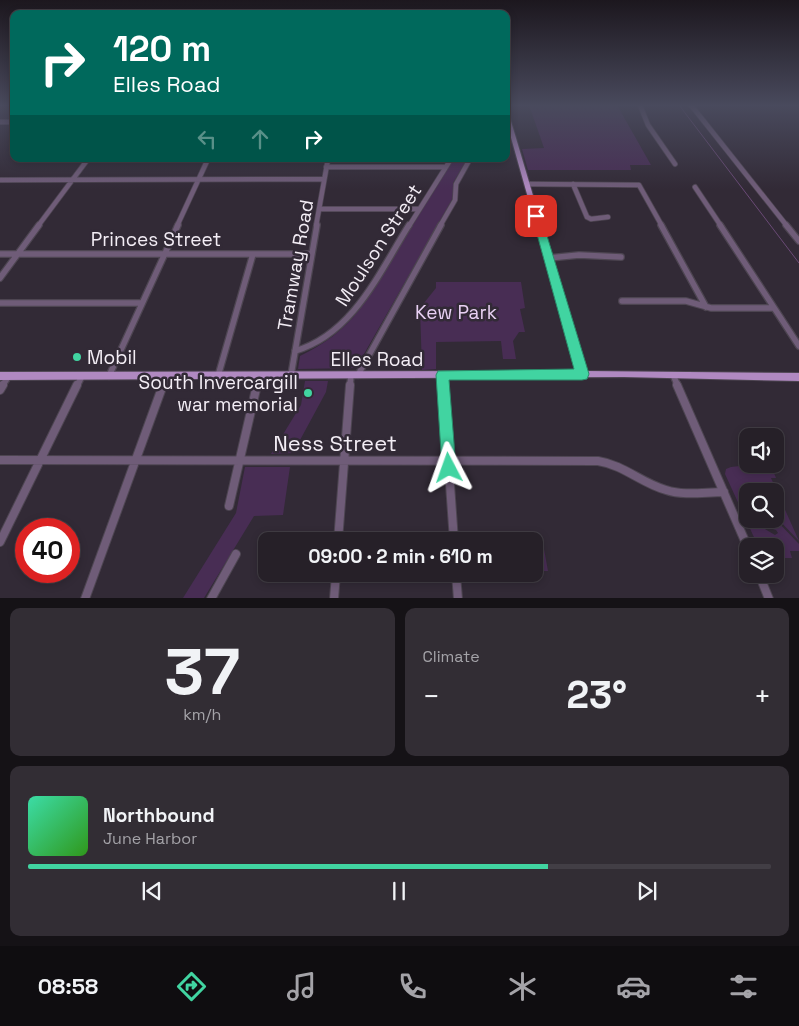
<!DOCTYPE html>
<html lang="en">
<head>
<meta charset="utf-8">
<style>
  :root { --surface:#262028; --page:#322d34; --text:#f1f3f6; --muted:#a4a3a8; --line:#423e45; --accent:#41d4a1 }
  body { margin:0; font-family:"Space Grotesk",sans-serif; background:var(--page); color:var(--text); height:100vh; display:flex; flex-direction:column; font-size:19px; white-space:nowrap }
  * { box-sizing:border-box; margin:0 }
  p { font-size:16px; color:var(--muted) }
  .icon { flex:none; width:28px; height:28px; fill:none; stroke:currentColor; stroke-width:2; stroke-linecap:round; stroke-linejoin:round }
  .map { position:relative; height:598px; overflow:hidden }
  .sheet { display:flex; flex-direction:column; gap:10px; padding:10px; background:#151216; flex:1 }
  .sheet>* { flex:none }
  .guide { position:absolute; left:10px; top:10px; width:500px; height:152px; border-radius:10px; box-shadow:0 2px 8px #0003,0 0 0 1px var(--line); background:#00695c; color:#fff; overflow:hidden }
  .controls { position:absolute; left:739px; top:428px; display:grid; gap:10px }
  .controls a { display:grid; place-items:center; width:45px; height:45px; border-radius:10px; background:var(--surface); box-shadow:0 2px 8px #0003,0 0 0 1px var(--line); font-size:25px }
  .speed { position:absolute; left:15px; top:518px; display:flex; gap:10px; font-size:25px; font-weight:700; text-align:center }
  .speed>* { display:grid; place-content:center; width:65px; height:65px; border-radius:50%; background:var(--surface); box-shadow:0 2px 8px #0003,0 0 0 1px var(--line); line-height:1 }
  .speed .limit { border:8px solid #d22; background:#fff; color:#111 }
  .pin { position:absolute; display:grid; place-items:center; width:42px; height:42px; color:#fff; margin:-21px; border-radius:10px; box-shadow:0 2px 8px #0006 }
  .me { position:absolute; width:55px; margin:-28px; rotate:356deg; stroke-linejoin:round; filter:drop-shadow(0 0 4px #0008) }
  .turn { display:flex; align-items:center; gap:18px; height:105px; padding:0 20px; font-size:22px }
  .turn .icon { width:65px; height:65px; stroke-width:2.5 }
  .turn b { display:block; font-size:35px; line-height:42px }
  .lanes { display:flex; align-items:center; height:48px; padding:0 20px; background:#0003; justify-content:center; gap:25px; direction:ltr }
  .lanes .off { opacity:.35 }
  .big { font-size:38px; font-weight:700; line-height:1.1 }
  .sheet .tile { flex:1; display:flex; flex-direction:column; justify-content:center; gap:8px; min-width:0; padding:0 18px; border-radius:10px; background:var(--page) }
  .sheet .dial { align-items:center; gap:0 }
  .dial b { font-size:65px; line-height:1 }
  .song { display:flex; align-items:center; gap:15px }
  .cover { width:60px; height:60px; border-radius:8px; background:linear-gradient(135deg,hsl(160 70% 55%),hsl(110 70% 35%)) }
  .played { height:5px; border-radius:2px; background:linear-gradient(90deg,var(--accent) 70%,var(--line) 70%) }
  .keys { display:flex; justify-content:space-around; direction:ltr }
  .heat { display:flex; justify-content:space-between; align-items:center; font-size:28px; direction:ltr }
  .sheet .tiles { flex:1; display:grid; gap:10px; grid-template-columns:1fr 1fr }
  .tile:last-child { grid-column:span 2 }
  .trip { position:absolute; left:258px; top:532px; width:285px; height:50px; border-radius:10px; background:var(--surface); box-shadow:0 2px 8px #0003,0 0 0 1px var(--line); font-weight:700; line-height:50px; text-align:center }
  .tab-bar { display:flex; height:80px; justify-content:space-around; align-items:center; background:#0f0d10; color:var(--muted) }
  .tab-bar .icon { width:35px; height:35px }
  .tab-bar .selected { color:var(--accent) }
  .tab-bar b { font-size:22px; color:var(--text) }
  .map>svg:first-child { display:block }
</style>
</head>
<body>
<div class="map">
<svg width="799" height="599" viewBox="0 0 799 599">
  <rect width="100%" height="100%" fill="#322a36"/>
  <path fill="#482d54" d="M529 105H617L651 165H630L631 170H528L522 149 544 148Z
    M453 159H467L453 183 454 196 356 368 298 369 300 356C324 344 343 331 359 310Z
    M436 282H521L525 308 520 309 525 332H519L513 341 516 359H503L501 341 436 342V369L422 370 420 308 436 288Z
    M305 381H328L326 392 293 453 271 454 301 405Z
    M245 467H290L283 515 254 516 204 598H183L236 513Z
    M731 467C744 466 772 461 776 478H771L780 498 775 494V491L754 485 745 492C735 516 759 525 775 535L778 533 776 530 763 526 754 519H775L799 544V551H790L792 558H775V546H758L725 474 726 469Z
    M775 497 782 503 799 541 775 516Z
    M519 538H542L548 571H534V541H519Z"/>
  <g fill="none" stroke-linecap="round" stroke-linejoin="round">
    <path stroke="#6a4a76" stroke-width="1" d="M679 105 799 263"/>
    <g stroke="#4d4551" stroke-width="6">
      <path id="minor-far2" d="M640 105 648 125 675 164
        M691 105 787 226
        M0 122H14
        M326 167H446
        M0 180 324 179
        M527 184 639 185 662 226
        M573 184 587 217 591 219 608 217
        M695 187 721 226
        M319 209H419
        M38 226 88 159
        M177 226 208 159
        M316 226 328 159
        M409 226 451 159
        M440 226 455 200 456 184 470 159"/>
    </g>
    <g stroke="#4d4551" stroke-width="8">
      <path id="minor-far1" d="M661 225 706 307
        M720 225 799 346
        M786 225 799 241
        M0 254H312
        M549 258 579 255 621 257
        M0 278 39 225
        M622 301H686L711 308H774
        M0 303H142
        M295 351C353 334 379 273 409 225
        M291 375 317 225
        M358 375 441 225
        M442 375 443 386
        M673 375 678 386
        M109 376 178 225
        M218 376 253 254
        M2 386 9 376
        M77 386 82 376
        M162 386 166 376
        M257 386 259 376
        M350 386 351 375"/>
    </g>
    <g stroke="#4d4551" stroke-width="10">
      <path id="minor" d="M443 385 454 541
        M677 385 748 548
        M0 390 3 385
        M0 460 598 461C624 465 641 483 666 490 684 496 705 492 724 492
        M229 506 257 385
        M338 541 350 385
        M0 542 77 385
        M456 574 458 599
        M759 574 769 599
        M85 599 163 385
        M211 599 236 554
        M334 599 336 574"/>
    </g>
    <g stroke="#4d4551" stroke-width="2">
      <path id="major" d="M506 110 508 111 585 371 799 373V381L624 377 0 380V372L577 371 506 120Z"/>
    </g>
    <use href="#minor-far2" stroke="#6f5c78" stroke-width="4.5"/>
    <use href="#minor-far1" stroke="#6f5c78" stroke-width="5.5"/>
    <use href="#minor" stroke="#6f5c78" stroke-width="8"/>
    <use href="#major" fill="#b089c1" fill-rule="evenodd"/>
  </g>
  <linearGradient id="sky" x2="0" y2="1"><stop stop-color="#1c171e"/><stop offset="0.56" stop-color="#494a5d"/><stop offset="1" stop-color="#494a5d" stop-opacity="0"/></linearGradient>
  <rect width="799" height="189" fill="url(#sky)"/>
  <path fill="#41d4a1" stroke="#2a8a69" d="M536 213 541 216 589 374 587 379 582 380H449L456 468 454 473 449 475 444 473 442 468 436 375 438 371 574 369 532 216Z"/>
  <g fill="#41d4a1" stroke="#322a36" stroke-width="2">
    <circle cx="77" cy="357" r="5"/>
    <circle cx="308" cy="393" r="5"/>
  </g>
  <g text-anchor="middle" stroke-width="5" stroke-linejoin="round" paint-order="stroke">
    <g font-size="19" fill="#f3edf5" stroke="#322a36">
      <text x="156" y="246">Princes Street</text>
      <text transform="translate(378 245) rotate(-57)" y="7">Moulson Street</text>
      <text transform="translate(295 265) rotate(-80)" y="7">Tramway Road</text>
      <text x="377" y="366">Elles Road</text>
    </g>
    <g font-size="19" fill="#e8d0f3" stroke="#322a36">
      <text x="456" y="319">Kew Park</text>
    </g>
    <g font-size="19" fill="#f3edf5" stroke="#322a36" text-anchor="start">
      <text x="87" y="364">Mobil</text>
      <text x="298" y="389" text-anchor="end">South Invercargill<tspan x="298" dy="22">war memorial</tspan></text>
    </g>
    <g font-size="22" fill="#f3edf5" stroke="#322a36">
      <text x="335" y="451">Ness Street</text>
    </g>
  </g>
</svg>
<div class="controls">
<a><svg class="icon" aria-label="sound" viewBox="0 0 24 24"><path d="M4 9h4l5-4v14l-5-4H4zM17 9q2 3 0 6"/></svg></a>
<a><svg class="icon" aria-label="search" viewBox="0 0 24 24"><circle cx="10" cy="10" r="6"/><path d="M15 15l6 6"/></svg></a>
<a><svg class="icon" aria-label="layers" viewBox="0 0 24 24"><path d="M12 4l9 5-9 5-9-5zM3 14l9 5 9-5"/></svg></a>
</div>
<div class="speed"><div class="limit">40</div></div>
<div class="pin" style="left:536px;top:216px;background:#d93025"><svg class="icon" aria-label="arrive" viewBox="0 0 24 24"><path d="M6 21V4h12l-3 4 3 4H6"/></svg></div>
<svg class="me" style="left:449px;top:468px" viewBox="-20 -20 40 40"><path d="M0-17L14 15 0 8-14 15z" fill="#41d4a1" stroke="#fff" stroke-width="4"/></svg>
<div class="trip">09:00 · 2 min · 610 m</div>
<div class="guide">
<div class="turn"><svg class="icon" aria-label="right" viewBox="0 0 24 24"><path d="M7 20v-9h11M14 6l5 5-5 5"/></svg><div><b>120 m</b>Elles Road</div></div>
<div class="lanes"><svg class="icon off" aria-label="left" viewBox="0 0 24 24"><path d="M17 20v-9H6M10 6l-5 5 5 5"/></svg><svg class="icon off" aria-label="ahead" viewBox="0 0 24 24"><path d="M12 20V5M6 11l6-6 6 6"/></svg><svg class="icon" aria-label="right" viewBox="0 0 24 24"><path d="M7 20v-9h11M14 6l5 5-5 5"/></svg></div>
</div>
</div>
<section class="sheet">
<div class="tiles">
<div class="tile dial"><b>37</b><p>km/h</p></div>
<div class="tile"><p>Climate</p>
<div class="heat"><a>−</a><b class="big">23°</b><a>+</a></div>
</div>
<div class="tile">
<div class="song"><i class="cover"></i><div><b>Northbound</b><p>June Harbor</p></div></div>
<div class="played"></div>
<div class="keys"><svg class="icon" aria-label="previous" viewBox="0 0 24 24"><path d="M18 5L8 12l10 7zM5 5v14"/></svg><svg class="icon" aria-label="pause" viewBox="0 0 24 24"><path d="M8 5v14M16 5v14"/></svg><svg class="icon" aria-label="next" viewBox="0 0 24 24"><path d="M6 5l10 7-10 7zM19 5v14"/></svg></div>
</div>
</div>
</section>
<nav class="tab-bar">
<b>08:58</b>
<svg class="icon selected" aria-label="directions" viewBox="0 0 24 24"><path d="M12 3l9 9-9 9-9-9zM9 14v-3h6M13 9l2 2-2 2"/></svg>
<svg class="icon" aria-label="music" viewBox="0 0 24 24"><path d="M9 18V5l10-2v13"/><circle cx="6" cy="18" r="3"/><circle cx="16" cy="16" r="3"/></svg>
<svg class="icon" aria-label="phone" viewBox="0 0 24 24"><path d="M5 4h4l2 5-3 2q2 4 5 5l2-3 5 2v4C11 20 4 13 5 4z"/></svg>
<svg class="icon" aria-label="climate" viewBox="0 0 24 24"><path d="M12 3v18M4 7l16 10M4 17L20 7"/></svg>
<svg class="icon" aria-label="car" viewBox="0 0 24 24"><path d="M5 17H2v-5l4-1 3-4h7l3 4 3 1v5h-3M9 17h6M6 11h13"/><circle cx="7" cy="17" r="2"/><circle cx="17" cy="17" r="2"/></svg>
<svg class="icon" aria-label="filters" viewBox="0 0 24 24"><path d="M4 7h16M4 17h16"/><circle cx="9" cy="7" r="2"/><circle cx="15" cy="17" r="2"/></svg>
</nav>
</body>
</html>
